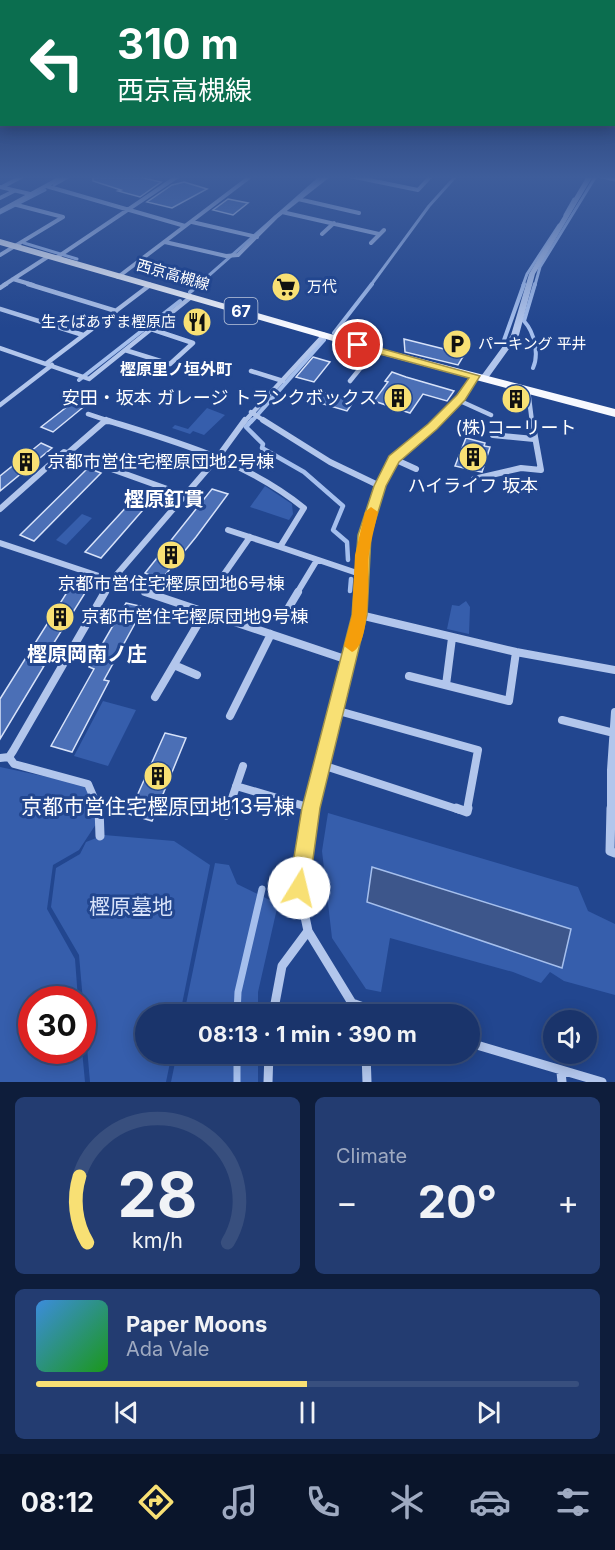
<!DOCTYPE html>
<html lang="en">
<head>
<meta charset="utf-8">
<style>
  :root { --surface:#1a346b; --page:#233c71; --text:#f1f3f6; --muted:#9faac1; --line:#384f7e; --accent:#f8e074 }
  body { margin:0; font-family:Inter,"Noto Sans JP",sans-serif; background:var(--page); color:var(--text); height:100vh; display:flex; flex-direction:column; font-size:22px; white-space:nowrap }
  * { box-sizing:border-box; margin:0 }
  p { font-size:20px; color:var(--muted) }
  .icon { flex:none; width:33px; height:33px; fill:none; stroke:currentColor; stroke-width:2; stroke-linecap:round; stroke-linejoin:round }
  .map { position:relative; height:1082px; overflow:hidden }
  .drawer { display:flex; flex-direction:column; gap:15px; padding:15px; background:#0e1d3b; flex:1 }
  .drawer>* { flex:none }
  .hud { position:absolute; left:0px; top:0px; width:615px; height:126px; box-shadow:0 3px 15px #0003,0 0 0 2px var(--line); background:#0b6e4f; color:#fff; overflow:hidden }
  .fabs { position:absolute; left:543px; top:1010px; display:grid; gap:12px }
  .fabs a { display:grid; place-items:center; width:54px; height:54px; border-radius:50%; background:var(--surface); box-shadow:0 3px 15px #0003,0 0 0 2px var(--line); font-size:30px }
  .speed { position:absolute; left:18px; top:986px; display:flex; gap:12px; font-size:30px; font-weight:700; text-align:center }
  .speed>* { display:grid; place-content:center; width:78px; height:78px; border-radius:50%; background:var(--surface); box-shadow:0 3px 15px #0003,0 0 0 2px var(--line); line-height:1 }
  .speed .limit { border:9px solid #d22; background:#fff; color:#111 }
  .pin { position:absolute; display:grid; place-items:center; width:51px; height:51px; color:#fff; margin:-26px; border:3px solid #fff; border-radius:50%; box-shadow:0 2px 6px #0007 }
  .me { position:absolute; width:66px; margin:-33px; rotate:9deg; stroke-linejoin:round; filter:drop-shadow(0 0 4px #0008) }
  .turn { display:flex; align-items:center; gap:21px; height:126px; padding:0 18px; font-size:27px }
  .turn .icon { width:78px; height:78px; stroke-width:2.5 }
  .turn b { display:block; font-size:42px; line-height:51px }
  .big { font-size:45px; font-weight:700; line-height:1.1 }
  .drawer .card { flex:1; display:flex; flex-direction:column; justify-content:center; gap:9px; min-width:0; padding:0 21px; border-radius:9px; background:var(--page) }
  .drawer .dial { align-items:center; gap:0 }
  .dial svg { height:156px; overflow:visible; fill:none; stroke:var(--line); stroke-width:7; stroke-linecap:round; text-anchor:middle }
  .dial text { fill:var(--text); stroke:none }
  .song { display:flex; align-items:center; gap:18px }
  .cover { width:72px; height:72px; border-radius:9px; background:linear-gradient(135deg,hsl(210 70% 55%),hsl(120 70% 35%)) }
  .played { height:6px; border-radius:3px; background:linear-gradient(90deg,var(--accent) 50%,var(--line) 50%) }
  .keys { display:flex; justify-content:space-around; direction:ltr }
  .heat { display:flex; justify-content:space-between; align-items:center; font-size:33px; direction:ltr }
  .drawer .tiles { flex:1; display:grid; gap:15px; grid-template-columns:1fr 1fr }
  .card:last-child { grid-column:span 2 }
  .trip { position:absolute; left:135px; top:1004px; width:345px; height:60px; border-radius:30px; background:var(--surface); box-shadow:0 3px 15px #0003,0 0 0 2px var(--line); font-weight:700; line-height:60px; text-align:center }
  .menu { display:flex; height:96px; justify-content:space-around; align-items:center; background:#0a152b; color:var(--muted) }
  .menu .icon { width:42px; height:42px }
  .menu .active { color:var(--accent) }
  .menu b { font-size:27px; color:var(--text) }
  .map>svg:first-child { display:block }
</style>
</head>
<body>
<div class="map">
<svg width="615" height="1082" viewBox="0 0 615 1082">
  <rect width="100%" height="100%" fill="#22468f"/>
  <path fill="#365eac" d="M207 408 225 415 204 435 193 431 190 434 172 428 175 425 188 429Z
    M265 486 292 504 293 514 289 520 250 507Z
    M82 514 92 518 66 545 56 540Z
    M466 601 470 607 469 634 447 629 452 605 459 606Z
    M103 701 136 710 108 766 74 756Z
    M0 767 81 784 92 794 98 821 79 850 53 865 47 909 75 959 78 999H32V1050H82L85 1082H0Z
    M328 813 578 887 588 911 615 924V995L564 981 550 972 541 983 513 972 390 938 381 992 366 989 332 938 322 851Z
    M104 835 174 841 210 865 180 1014H146V1053H172L166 1082H90L79 955 51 907 56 868 80 854 86 842Z
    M215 863 229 865 237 884 278 904 258 992V1014H184Z
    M177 1053H258V1082H171Z"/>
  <path fill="#3d568b" stroke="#a5bfed" stroke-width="1.5" d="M372 867 571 929 562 968 367 902Z"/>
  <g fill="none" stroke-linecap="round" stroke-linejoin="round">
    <path stroke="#a5bfed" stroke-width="3" d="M597 176 615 180
      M54 185 70 176
      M0 213 45 190
      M565 215 574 199
      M24 243 77 259
      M198 285 322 176
      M371 285 429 206 456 176
      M523 285 527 274 559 225
      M535 285 540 267 596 176"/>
    <path stroke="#a5bfed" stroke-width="4" d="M190 292 200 284
      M334 333 372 284
      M503 343 524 284
      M533 368C539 355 535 333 524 321L535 284
      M79 380 180 301
      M251 422 324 340"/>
    <path stroke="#a5bfed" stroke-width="4.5" d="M252 420 246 427 263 444 262 448 304 472 343 506 333 530 347 542 348 560
      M350 591 351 579"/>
    <path stroke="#a5bfed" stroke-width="7" d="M237 1014 238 992 262 889
      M237 1053V1082"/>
  </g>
  <path fill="#4b6fb6" stroke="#d7e2f9" stroke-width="1.5" d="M93 176H135L161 182 140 197 118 191 121 190 93 181Z
    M184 182 207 189 172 208 147 202 172 185Z
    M228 199 248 203 233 215 213 210Z
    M404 339 444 349 464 355 458 365 405 352Z
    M313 357 330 362 314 382 296 377Z
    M392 372 406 377 454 391 447 401 423 394 410 413 374 401 388 382 385 381Z
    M315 390 354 401 347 411 307 399Z
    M86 392 92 400 53 432 41 427Z
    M466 438 485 443 484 446 490 447 482 472 455 466Z
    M41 443 52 448 0 491V476Z
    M88 468 101 473 34 541 20 535Z
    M212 489 228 494 196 537 161 580 145 573Z
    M142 490 156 495 101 558 85 552Z
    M74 581 90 585 40 665 44 666 0 739V699Z
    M126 603 144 607 104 680 109 681 72 752 51 746 94 669 89 667Z
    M165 733 186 738 152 821 129 814Z"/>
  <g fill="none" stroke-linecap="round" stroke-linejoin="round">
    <path stroke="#b2c6ec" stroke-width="4" d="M350 176 418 190 431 176
      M607 176 615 178
      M46 186 185 226
      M0 187 30 194
      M2 187 23 176
      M0 198 14 191
      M298 199 359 213
      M0 211 64 176
      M282 212 379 234
      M192 222 257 237
      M322 234 334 223
      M165 242 226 256 238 255 276 217 328 176
      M371 243 384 230
      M0 255 63 217 13 204
      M56 258 178 176
      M118 277 251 176
      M13 279 33 285
      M4 285 49 256"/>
    <path stroke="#b2c6ec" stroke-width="4.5" d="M28 284 116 311
      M0 288 6 284
      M0 309 83 335
      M0 348 89 379 191 297
      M125 350 170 364 193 343 151 329
      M47 363 150 285
      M251 371 283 381
      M350 381 375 350
      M528 390 532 422
      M458 400 491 415
      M0 405 52 365
      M251 412 266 422
      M88 414 106 420
      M104 422H111
      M244 422 324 335
      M437 422 461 397 475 376"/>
    <path stroke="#b2c6ec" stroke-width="6" d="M106 420C177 442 246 461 304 508L280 547 360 574
      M263 420 330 462 380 486
      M493 435 534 439
      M68 453 106 420
      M394 459 416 469
      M474 479 521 468 541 470 532 420
      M0 509 64 452 184 495
      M228 530 280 547
      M0 543 150 593
      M222 577 250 537
      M104 593 112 580 218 457 245 420
      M297 593 317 560
      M361 593C363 548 366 498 394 460 405 445 425 434 439 420"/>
    <path stroke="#b2c6ec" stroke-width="8" d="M145 592 348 660
      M289 607 298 592
      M360 615 516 652 615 670
      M174 665 197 675
      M409 676 509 701 516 652
      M446 685 452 638
      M155 697 205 612
      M335 710 478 750 467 810
      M230 716 271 634
      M562 720 614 733
      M9 757 14 764 88 784 99 810
      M0 758 9 757 13 751 105 592
      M322 765 460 810
      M611 770 615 712
      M236 786 311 808
      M228 810 243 766
      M311 810 360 615 361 592
      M611 810V770L615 771"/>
    <path stroke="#b2c6ec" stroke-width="9" d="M99 808 100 836
      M311 808 299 888 308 931 352 1003 383 1014
      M456 808 467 812 468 808
      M611 808 610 851 615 853
      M226 815 228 808
      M352 1003 356 1014
      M273 1014 282 966 308 931
      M470 1043 602 1082
      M366 1053 367 1082
      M561 1072 562 1082
      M268 1082 269 1053"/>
    <path fill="#b2c6ec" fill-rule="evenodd" d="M587 176H593L535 274 519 335 486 381H480L479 379 511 335 529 274Z"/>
    <path fill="#f7f9ff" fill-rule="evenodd" d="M0 239 379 348 615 409V417L371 352 0 245Z"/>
  </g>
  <linearGradient id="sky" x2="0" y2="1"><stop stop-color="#13264f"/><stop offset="0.54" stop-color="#3e5d9b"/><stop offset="1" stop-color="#3e5d9b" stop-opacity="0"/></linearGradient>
  <rect width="615" height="328" fill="url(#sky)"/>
  <path fill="#f8e074" stroke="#a1924b" stroke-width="1.5" d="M358 342 480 376 465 400 437 429 399 462 386 486 371 535 367 615 320 808 309 888 306 895 299 898 292 895 289 888 302 808 352 615 358 535 374 486 389 456 428 424 457 395 469 378 354 347 353 345Z"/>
  <path fill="#f59e0b" d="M371 507 378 512C375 526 371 540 369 554 367 574 372 645 352 652L344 646 352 615 355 555 365 512Z"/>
  <defs>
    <g id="supermarket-disc" transform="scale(1.5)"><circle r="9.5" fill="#f8e074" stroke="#22468f"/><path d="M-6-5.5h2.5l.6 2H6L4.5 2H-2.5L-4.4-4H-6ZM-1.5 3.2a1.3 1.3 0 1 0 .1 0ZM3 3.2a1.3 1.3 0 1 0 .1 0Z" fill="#111"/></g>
    <g id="restaurant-disc" transform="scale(1.5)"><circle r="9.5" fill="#f8e074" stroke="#22468f"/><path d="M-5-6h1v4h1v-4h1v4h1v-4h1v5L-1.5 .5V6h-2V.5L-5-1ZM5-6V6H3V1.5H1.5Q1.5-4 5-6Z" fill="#111"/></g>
    <g id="parking-disc" transform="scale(1.5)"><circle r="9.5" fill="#f8e074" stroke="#22468f"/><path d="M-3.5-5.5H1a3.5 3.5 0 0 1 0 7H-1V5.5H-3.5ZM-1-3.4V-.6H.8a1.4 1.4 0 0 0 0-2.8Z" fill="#111"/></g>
    <g id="building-disc" transform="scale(1.5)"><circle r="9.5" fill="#f8e074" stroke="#22468f"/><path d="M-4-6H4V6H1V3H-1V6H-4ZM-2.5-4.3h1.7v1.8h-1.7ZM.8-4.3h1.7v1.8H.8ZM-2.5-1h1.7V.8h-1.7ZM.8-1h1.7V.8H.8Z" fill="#111"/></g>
  </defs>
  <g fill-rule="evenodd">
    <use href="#supermarket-disc" x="286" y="287"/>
    <use href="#restaurant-disc" x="197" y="322"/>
    <use href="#parking-disc" x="457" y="344"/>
    <use href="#building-disc" x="398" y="398"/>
    <use href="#building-disc" x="516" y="399"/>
    <use href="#building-disc" x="473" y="457"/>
    <use href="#building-disc" x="26" y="462"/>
    <use href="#building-disc" x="171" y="555"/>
    <use href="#building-disc" x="60" y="617"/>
    <use href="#building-disc" x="158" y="776"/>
  </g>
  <g text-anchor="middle" stroke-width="6" stroke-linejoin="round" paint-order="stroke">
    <g font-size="15" fill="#fff" stroke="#22468f">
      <text transform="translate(173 275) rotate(16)" y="5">西京高槻線</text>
    </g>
    <g font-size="15" fill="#fff" stroke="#22468f" text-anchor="start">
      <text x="307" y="292">万代</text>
      <text x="176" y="327" text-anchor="end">生そばあずま樫原店</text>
      <text x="478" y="349">パーキング 平井</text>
    </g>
    <rect fill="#22468f" stroke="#bdc8dd" stroke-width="1.5" x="224.5" y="298" width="33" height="26" rx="4.5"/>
    <g font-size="16" font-weight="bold" fill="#fff">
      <text x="241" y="317">67</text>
    </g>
    <g font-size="16" font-weight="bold" fill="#fff" stroke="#22468f">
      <text x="176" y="375">樫原里ノ垣外町</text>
    </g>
    <g font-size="18" fill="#fff" stroke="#22468f">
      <text x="377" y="404" text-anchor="end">安田・坂本 ガレージ トランクボックス</text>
      <text x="516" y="434">(株)コーリート</text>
      <text x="47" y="468" text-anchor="start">京都市営住宅樫原団地2号棟</text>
      <text x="473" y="492">ハイライフ 坂本</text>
      <text x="171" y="590">京都市営住宅樫原団地6号棟</text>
      <text x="81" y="623" text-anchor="start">京都市営住宅樫原団地9号棟</text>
    </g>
    <g font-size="20" font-weight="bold" fill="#fff" stroke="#22468f">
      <text x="164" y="506">樫原釘貫</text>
      <text x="87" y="661">樫原岡南ノ庄</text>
    </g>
    <g font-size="21" fill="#fff" stroke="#22468f">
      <text x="158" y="814">京都市営住宅樫原団地13号棟</text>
    </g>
    <g font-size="21" fill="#d7e2f9" stroke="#22468f">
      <text x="131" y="914">樫原墓地</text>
    </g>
  </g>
</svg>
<div class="fabs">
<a><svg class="icon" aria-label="sound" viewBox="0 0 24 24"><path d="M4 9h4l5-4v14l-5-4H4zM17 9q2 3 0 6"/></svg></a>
</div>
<div class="speed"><div class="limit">30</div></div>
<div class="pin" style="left:358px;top:345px;background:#d93025"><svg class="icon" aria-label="arrive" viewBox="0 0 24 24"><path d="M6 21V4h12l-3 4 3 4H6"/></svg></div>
<svg class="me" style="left:299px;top:888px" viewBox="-20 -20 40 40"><circle r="19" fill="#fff"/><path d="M0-13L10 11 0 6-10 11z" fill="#f8e074"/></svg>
<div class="trip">08:13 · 1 min · 390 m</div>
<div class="hud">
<div class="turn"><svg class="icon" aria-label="left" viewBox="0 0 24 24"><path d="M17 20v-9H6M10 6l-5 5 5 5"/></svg><div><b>310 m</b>西京高槻線</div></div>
</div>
</div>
<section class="drawer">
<div class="tiles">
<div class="card dial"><svg viewBox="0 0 100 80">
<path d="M14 69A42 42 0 1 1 86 69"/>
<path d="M14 69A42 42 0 0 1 10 35" stroke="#f8e074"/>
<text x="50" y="56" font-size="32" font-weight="700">28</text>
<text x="50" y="72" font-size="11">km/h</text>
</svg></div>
<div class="card"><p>Climate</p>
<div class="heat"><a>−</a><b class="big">20°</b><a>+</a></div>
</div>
<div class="card">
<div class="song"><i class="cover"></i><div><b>Paper Moons</b><p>Ada Vale</p></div></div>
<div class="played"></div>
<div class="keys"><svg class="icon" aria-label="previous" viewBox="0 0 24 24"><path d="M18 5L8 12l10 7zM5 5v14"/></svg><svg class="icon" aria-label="pause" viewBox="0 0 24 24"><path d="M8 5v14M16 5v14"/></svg><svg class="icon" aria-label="next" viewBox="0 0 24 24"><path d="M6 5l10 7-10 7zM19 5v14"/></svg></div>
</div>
</div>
</section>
<nav class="menu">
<b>08:12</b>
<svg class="icon active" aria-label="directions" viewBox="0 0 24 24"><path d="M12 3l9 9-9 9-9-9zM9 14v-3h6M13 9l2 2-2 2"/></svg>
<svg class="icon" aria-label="music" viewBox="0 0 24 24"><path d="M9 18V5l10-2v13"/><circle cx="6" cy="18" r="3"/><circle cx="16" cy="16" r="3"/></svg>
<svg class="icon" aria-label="phone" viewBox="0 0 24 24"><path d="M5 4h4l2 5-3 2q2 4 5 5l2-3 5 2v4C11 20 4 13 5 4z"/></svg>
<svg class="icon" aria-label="climate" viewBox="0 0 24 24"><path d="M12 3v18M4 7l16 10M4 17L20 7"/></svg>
<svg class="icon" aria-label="car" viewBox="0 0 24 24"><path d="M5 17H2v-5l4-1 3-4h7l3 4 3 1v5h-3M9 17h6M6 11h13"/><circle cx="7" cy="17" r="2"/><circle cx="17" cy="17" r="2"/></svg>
<svg class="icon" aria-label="filters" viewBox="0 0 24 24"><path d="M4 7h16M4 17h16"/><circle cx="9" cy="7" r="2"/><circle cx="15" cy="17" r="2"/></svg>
</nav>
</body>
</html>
